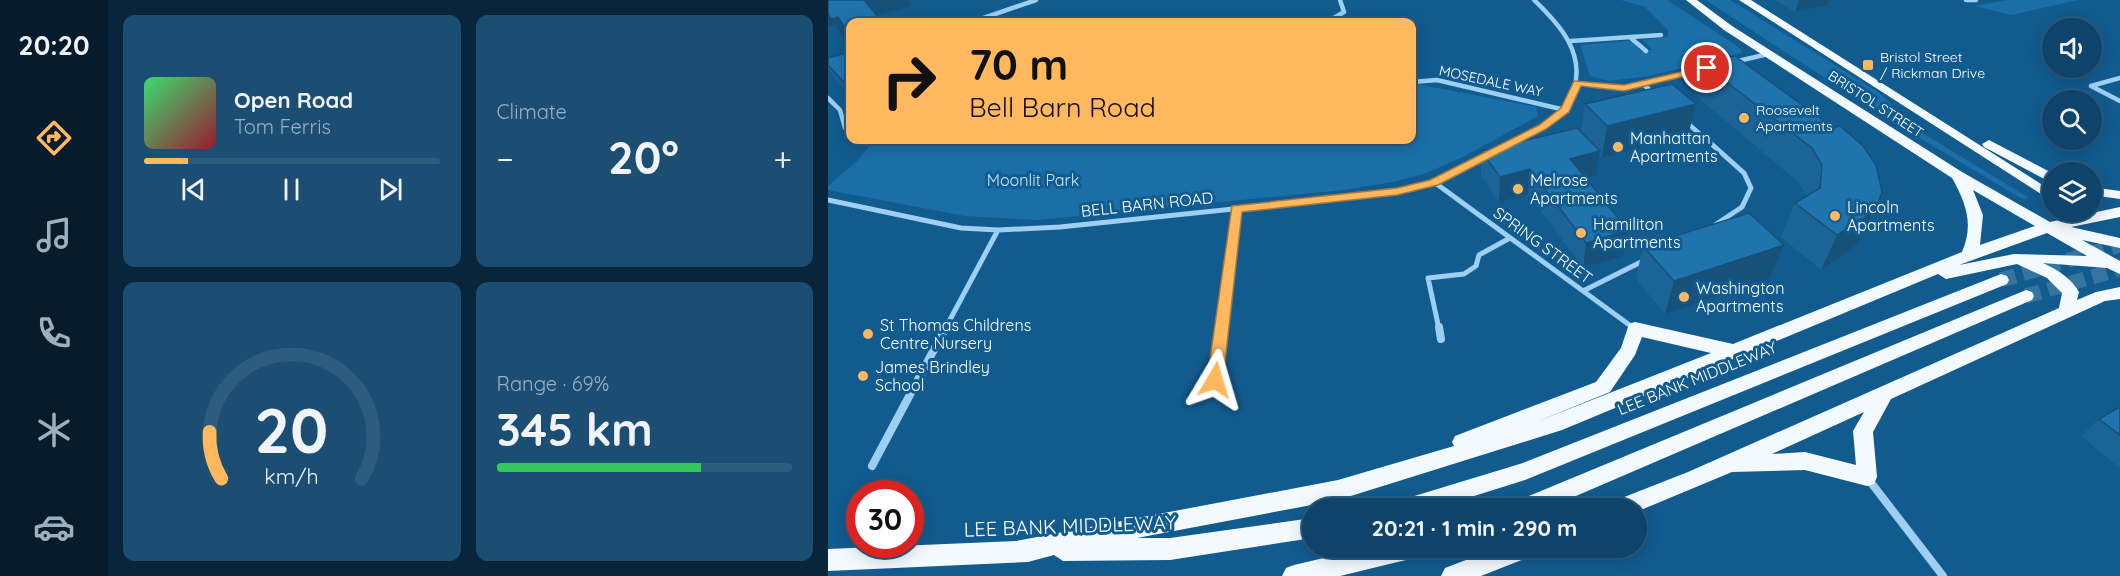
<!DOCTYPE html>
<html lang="en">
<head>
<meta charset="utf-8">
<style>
  :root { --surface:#0e446b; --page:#1c4e73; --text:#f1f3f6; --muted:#9bb0c1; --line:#2e5c7e; --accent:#ffb85d }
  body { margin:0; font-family:Quicksand,sans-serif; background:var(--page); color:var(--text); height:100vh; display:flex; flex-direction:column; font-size:22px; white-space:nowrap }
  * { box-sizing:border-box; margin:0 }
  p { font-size:20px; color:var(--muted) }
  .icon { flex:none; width:33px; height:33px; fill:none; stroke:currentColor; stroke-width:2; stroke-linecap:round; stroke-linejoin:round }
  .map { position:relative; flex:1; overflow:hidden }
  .sheet { display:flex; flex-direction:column; gap:15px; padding:15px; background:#08253b; width:720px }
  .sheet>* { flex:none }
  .guide { position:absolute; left:18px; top:18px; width:570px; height:126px; border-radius:12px; box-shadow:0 3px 15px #0003,0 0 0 2px var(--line); background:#ffb85d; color:#111; overflow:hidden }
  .buttons { position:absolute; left:1214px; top:18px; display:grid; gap:12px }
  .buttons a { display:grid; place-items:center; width:60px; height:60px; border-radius:50%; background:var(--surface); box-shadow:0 3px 15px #0003,0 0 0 2px var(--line); font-size:30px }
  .speed { position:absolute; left:18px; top:480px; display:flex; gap:12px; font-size:30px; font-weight:700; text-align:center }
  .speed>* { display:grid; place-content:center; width:78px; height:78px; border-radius:50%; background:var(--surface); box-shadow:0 3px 15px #0003,0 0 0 2px var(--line); line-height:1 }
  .speed .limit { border:9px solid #d22; background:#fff; color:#111 }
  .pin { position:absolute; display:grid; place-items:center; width:51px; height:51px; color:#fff; margin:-26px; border:3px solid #fff; border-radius:50%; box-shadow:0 2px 6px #0007 }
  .me { position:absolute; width:66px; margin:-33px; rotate:7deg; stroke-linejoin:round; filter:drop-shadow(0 0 4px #0008) }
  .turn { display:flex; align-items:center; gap:21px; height:126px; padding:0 24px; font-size:27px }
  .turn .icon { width:78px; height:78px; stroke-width:2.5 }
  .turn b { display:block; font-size:42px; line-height:51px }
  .big { font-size:45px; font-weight:700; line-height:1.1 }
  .sheet .card { flex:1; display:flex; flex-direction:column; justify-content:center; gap:9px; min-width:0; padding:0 21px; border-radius:12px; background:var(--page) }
  .sheet .dial { align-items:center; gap:0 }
  .dial svg { height:156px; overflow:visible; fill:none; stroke:var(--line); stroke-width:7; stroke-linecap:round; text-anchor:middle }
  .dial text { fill:var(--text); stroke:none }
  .song { display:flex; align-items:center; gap:18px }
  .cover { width:72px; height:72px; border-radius:9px; background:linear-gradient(135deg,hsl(140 70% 55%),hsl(350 70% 35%)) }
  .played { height:6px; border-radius:3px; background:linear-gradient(90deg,var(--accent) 15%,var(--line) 15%) }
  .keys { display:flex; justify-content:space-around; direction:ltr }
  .heat { display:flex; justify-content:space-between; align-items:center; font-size:33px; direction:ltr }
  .charge { height:9px; border-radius:4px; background:linear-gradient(90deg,#34c759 69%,var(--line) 0) }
  .sheet .tiles { flex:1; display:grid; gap:15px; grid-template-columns:repeat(2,1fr) }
  .trip { position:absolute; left:474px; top:498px; width:345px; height:60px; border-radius:30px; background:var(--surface); box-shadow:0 3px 15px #0003,0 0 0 2px var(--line); font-weight:700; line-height:60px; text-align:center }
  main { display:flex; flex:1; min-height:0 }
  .menu { display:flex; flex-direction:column; width:108px; justify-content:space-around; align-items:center; background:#061b2b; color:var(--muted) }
  .menu .icon { width:42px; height:42px }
  .menu .active { color:var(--accent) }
  .menu b { font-size:27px; color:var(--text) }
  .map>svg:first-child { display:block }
</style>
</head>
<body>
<main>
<nav class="menu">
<b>20:20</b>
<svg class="icon active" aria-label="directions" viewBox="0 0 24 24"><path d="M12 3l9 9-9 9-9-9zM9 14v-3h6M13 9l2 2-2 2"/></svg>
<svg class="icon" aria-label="music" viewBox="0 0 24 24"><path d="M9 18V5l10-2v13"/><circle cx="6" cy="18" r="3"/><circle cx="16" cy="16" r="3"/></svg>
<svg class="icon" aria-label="phone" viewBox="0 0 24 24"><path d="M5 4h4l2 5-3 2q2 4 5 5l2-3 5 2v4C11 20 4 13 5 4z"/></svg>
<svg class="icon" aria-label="climate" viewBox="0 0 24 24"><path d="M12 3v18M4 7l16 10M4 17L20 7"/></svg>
<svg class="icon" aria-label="car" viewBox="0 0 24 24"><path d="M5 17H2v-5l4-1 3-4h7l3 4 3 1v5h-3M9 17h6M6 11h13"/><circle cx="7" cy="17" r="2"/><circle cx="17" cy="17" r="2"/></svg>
</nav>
<section class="sheet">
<div class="tiles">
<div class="card">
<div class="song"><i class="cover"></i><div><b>Open Road</b><p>Tom Ferris</p></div></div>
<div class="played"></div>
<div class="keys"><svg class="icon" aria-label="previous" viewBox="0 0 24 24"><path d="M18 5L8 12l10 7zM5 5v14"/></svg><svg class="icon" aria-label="pause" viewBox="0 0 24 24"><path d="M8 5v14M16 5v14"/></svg><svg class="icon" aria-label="next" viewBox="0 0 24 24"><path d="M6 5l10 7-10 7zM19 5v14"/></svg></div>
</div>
<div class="card"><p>Climate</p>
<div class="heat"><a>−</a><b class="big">20°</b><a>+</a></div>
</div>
<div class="card dial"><svg viewBox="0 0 100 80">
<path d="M14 69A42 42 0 1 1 86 69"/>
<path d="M14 69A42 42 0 0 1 8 45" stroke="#ffb85d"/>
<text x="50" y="56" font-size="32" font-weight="700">20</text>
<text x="50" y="72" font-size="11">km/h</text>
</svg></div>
<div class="card"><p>Range · 69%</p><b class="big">345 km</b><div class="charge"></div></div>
</div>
</section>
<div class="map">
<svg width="1292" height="576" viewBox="0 0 1292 576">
  <rect width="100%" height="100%" fill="#125b8f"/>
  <path fill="#1a6fa9" d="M793 0H839L912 48 914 53 821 76 781 81 762 76 752 45 800 41 806 43 813 52 824 50 815 40 840 37V30L817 7Z
    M878 0H902L1050 92 1096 134 1201 198 1196 200 1053 115Z
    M1180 0H1251L1183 15 1147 6Z
    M589 84 708 107 710 116 635 157 596 174 565 182 515 190 209 220 137 216 0 190V186L29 161 45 142 66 140H584V85Z"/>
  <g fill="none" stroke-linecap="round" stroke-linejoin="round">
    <path stroke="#3674a0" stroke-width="15" stroke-dasharray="15 8" stroke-linecap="butt" d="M1173 280 1292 245
      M1198 296 1292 269"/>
    <path stroke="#9ccff2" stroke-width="4.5" d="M1138 0H1148
      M144 22 208 0
      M499 22 516 12 512 0
      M804 39 818 51
      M743 41 833 35
      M906 62 940 54
      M584 82 609 80 737 110
      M749 83 796 88 878 68
      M814 83 825 93
      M1263 86 1292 101
      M1263 86 1292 78
      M0 98 12 110 17 128 22 131
      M857 121 881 142
      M684 142C702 133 722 125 736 110 742 104 744 96 746 89 757 52 731 24 706 0"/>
    <path stroke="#9ccff2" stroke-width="5" d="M879 140 916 173 923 188 914 207 887 225
      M672 148 688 140
      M606 182 807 329
      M0 200 133 228 170 230 232 227 569 192 606 182 658 156
      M755 291 819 259
      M117 329 170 230
      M393 329 408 209
      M611 329 600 278 636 274 648 266 651 255 682 238"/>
    <path stroke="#9ccff2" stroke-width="8" d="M611 327 613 339
      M805 327 807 329
      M387 380 393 327
      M44 466 118 327
      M1041 480 1115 576"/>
    <path fill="#f3faff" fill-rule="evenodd" d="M858 0H869L904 26 1134 172 1222 222 1292 207V217L1243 227 1292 238V248L1254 240 1292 261V274L1279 268 1215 263C1230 270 1243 278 1251 292L1249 300 1268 292 1292 287V299L1277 301 1063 399 1045 432 1049 477 1046 484 1039 486 977 470 904 472 808 512V508H783L786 501 860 472 1231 308 1234 293 1219 278 1189 264 1118 279 1110 274 734 430 510 500 309 538H342L484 518V538L342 560 235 561 226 555 200 562 0 571V549L188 541 510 480 626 446 624 442 627 436 768 382 793 348 801 324 807 322 905 344 1134 252C1146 224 1138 203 1124 178L896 30ZM1145 190 1207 226 1152 245 1155 215ZM1219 233 1259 256 1186 254 1131 265ZM814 337 883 353 708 422 782 392 807 355ZM1036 412 1025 431 1028 465 977 452 944 454Z
      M911 0H923L1224 191V201Z
      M1161 140 1224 173V183L1156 147 1154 144Z
      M1263 187 1292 191V199L1263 195Z
      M1173 274 1179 276 1181 280 1179 284 697 480 608 508H567L570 501 695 463Z
      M1198 290 1204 292 1206 296 1204 300 720 508H686L689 501Z
      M538 548H593L590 556 582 559 512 576H454L458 568 466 565Z
      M669 548H707L704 556 653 576H613L617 568Z"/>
  </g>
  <path fill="#1c6496" d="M947 0H1001L1000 5 967 12Z
    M22 52V94L7 79 0 68V58Z
    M907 56 1047 211 1029 245 993 270 953 237 967 203 979 196 970 182 866 94 874 63Z
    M757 104H868L860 135 774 158 771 155 768 176 758 179 800 230 795 256 755 268 700 194 671 202 653 176V151L753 132Z
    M956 245 942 278 837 314 808 279 815 246Z
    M1292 407V468L1253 436 1271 419Z"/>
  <path fill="#16517a" d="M36 0H81L84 6 46 16Z
    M971 0H1001L1000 5 967 12Z
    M0 14 7 25 0 26Z
    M10 17 21 35 15 37 3 19Z
    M868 104 860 135 774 158 779 126Z
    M772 151 768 176 739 184 742 159Z
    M702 169 700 194 671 202 672 177Z
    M1047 211 1029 245 993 270 1009 235Z
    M800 230 795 256 755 268 758 243Z
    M956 245 942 278 837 314 846 281Z"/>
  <path fill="#2074ae" stroke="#16517a" stroke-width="1.5" d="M0 0H36L54 22H22V35L10 17 3 19 0 14Z
    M22 52V89L0 65V58Z
    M907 56 1006 128 1012 126 1035 146 1048 165 1054 192 1047 211 1009 235 967 203 992 188 994 165 984 148 874 63Z
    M844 84 868 104 779 126 757 104Z
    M749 128 772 151 742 159 800 230 758 243 702 169 672 177 653 151Z
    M921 213 956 245 846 281 815 246Z
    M1292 407V435L1271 419Z"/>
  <path fill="#ffb85d" stroke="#a6783c" stroke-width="1.5" d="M879 66 883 68 882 70 796 91 753 86 741 112 718 129 610 185 569 195 414 212 395 380 393 385H382L379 380 404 206 569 188 602 180 711 125 733 108 746 81 796 85Z"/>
  <g fill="#ffb85d" stroke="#125b8f" stroke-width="2">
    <rect x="1034" y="59" width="12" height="12" rx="3"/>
    <circle cx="916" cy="118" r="6"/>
    <circle cx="790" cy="147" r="6"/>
    <circle cx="690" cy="189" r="6"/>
    <circle cx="1007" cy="216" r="6"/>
    <circle cx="753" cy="233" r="6"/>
    <circle cx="856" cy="297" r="6"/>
    <circle cx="40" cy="334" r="6"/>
    <circle cx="35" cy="376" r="6"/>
  </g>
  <g text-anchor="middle" stroke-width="6" stroke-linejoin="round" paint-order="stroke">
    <g font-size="14" fill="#fff" stroke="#125b8f" text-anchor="start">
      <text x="1052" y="62">Bristol Street<tspan x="1052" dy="16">/ Rickman Drive</tspan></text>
      <text x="928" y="115">Roosevelt<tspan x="928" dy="16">Apartments</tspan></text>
    </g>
    <g font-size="14" fill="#fff" stroke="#125b8f">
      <text transform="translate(663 81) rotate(12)" y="5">MOSEDALE WAY</text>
      <text transform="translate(1048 104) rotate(33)" y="5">BRISTOL STREET</text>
    </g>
    <g font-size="16" fill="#fff" stroke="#125b8f" text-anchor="start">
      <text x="802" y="144">Manhattan<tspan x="802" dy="18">Apartments</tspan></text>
      <text x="702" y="186">Melrose<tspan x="702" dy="18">Apartments</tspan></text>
      <text x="1019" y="213">Lincoln<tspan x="1019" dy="18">Apartments</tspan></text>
      <text x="765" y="230">Hamiliton<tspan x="765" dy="18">Apartments</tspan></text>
      <text x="868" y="294">Washington<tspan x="868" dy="18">Apartments</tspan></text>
      <text x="52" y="331">St Thomas Childrens<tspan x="52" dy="18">Centre Nursery</tspan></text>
      <text x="47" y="373">James Brindley<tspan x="47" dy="18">School</tspan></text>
    </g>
    <g font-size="16" fill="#c3e6fd" stroke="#125b8f">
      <text x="205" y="186">Moonlit Park</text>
    </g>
    <g font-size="16" fill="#fff" stroke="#125b8f">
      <text transform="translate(319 204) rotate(-6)" y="6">BELL BARN ROAD</text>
      <text transform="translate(715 245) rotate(36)" y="6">SPRING STREET</text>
      <text transform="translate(869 378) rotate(-22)" y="6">LEE BANK MIDDLEWAY</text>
    </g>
    <g font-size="20" fill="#fff" stroke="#125b8f">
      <text transform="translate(242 526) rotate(-2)" y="7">LEE BANK MIDDLEWAY</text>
    </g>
  </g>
</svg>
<div class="buttons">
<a><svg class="icon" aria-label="sound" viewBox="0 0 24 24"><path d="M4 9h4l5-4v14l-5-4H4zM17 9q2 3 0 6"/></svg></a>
<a><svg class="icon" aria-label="search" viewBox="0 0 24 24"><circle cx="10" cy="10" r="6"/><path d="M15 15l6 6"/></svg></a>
<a><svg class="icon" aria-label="layers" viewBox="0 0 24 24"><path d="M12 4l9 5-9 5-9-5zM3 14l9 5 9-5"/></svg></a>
</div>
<div class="speed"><div class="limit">30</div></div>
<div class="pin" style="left:879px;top:68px;background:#d93025"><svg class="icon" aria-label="arrive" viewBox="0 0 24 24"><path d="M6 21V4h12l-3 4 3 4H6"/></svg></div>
<svg class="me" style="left:387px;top:380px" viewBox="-20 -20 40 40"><path d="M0-17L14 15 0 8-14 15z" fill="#ffb85d" stroke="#fff" stroke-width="4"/></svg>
<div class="trip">20:21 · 1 min · 290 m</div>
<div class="guide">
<div class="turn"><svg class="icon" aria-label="right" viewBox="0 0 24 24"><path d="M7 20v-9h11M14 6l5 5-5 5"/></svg><div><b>70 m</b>Bell Barn Road</div></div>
</div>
</div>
</main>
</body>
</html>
